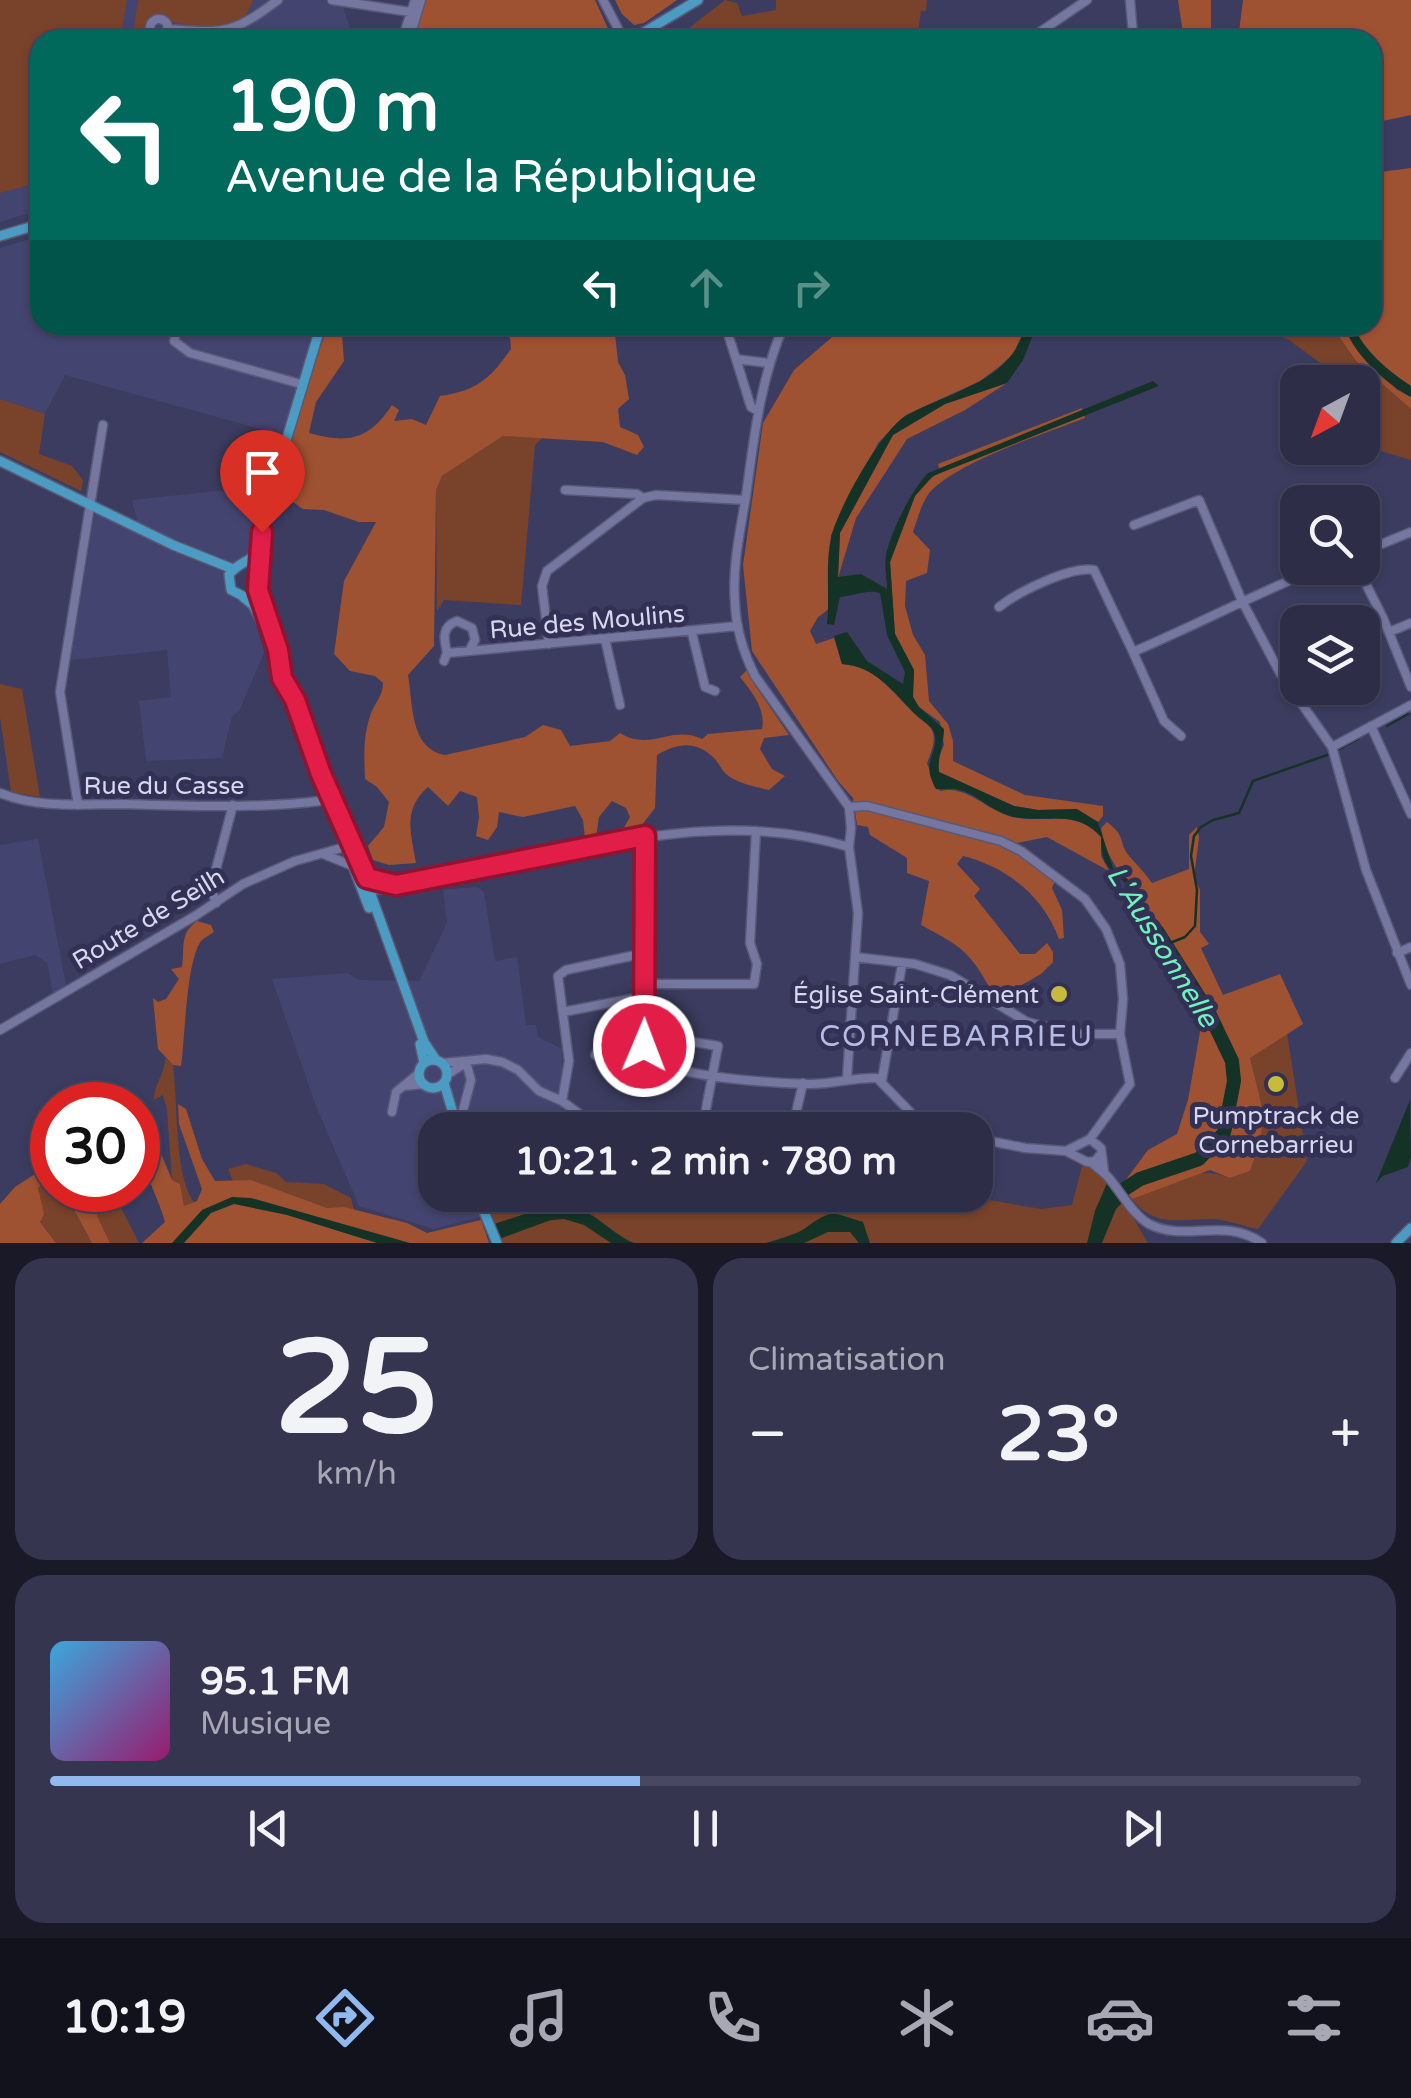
<!DOCTYPE html>
<html lang="fr">
<head>
<meta charset="utf-8">
<style>
  :root { --surface:#2d2d48; --page:#35354f; --text:#f1f3f6; --muted:#a7a8b4; --line:#484960; --accent:#90b9f0 }
  body { margin:0; font-family:"Varela Round",sans-serif; background:var(--page); color:var(--text); height:100vh; display:flex; flex-direction:column; font-size:38px; white-space:nowrap }
  * { box-sizing:border-box; margin:0 }
  p { font-size:32px; color:var(--muted) }
  .icon { flex:none; width:55px; height:55px; fill:none; stroke:currentColor; stroke-width:2; stroke-linecap:round; stroke-linejoin:round }
  .map { position:relative; height:1243px; overflow:hidden }
  .side { display:flex; flex-direction:column; gap:15px; padding:15px; background:#191928; flex:1 }
  .side>* { flex:none }
  .top-card { position:absolute; left:30px; top:30px; width:1352px; height:305px; border-radius:30px; box-shadow:0 2px 8px #0004,0 0 0 2px var(--line); background:#00695c; color:#fff; overflow:hidden }
  .needle { width:65px; rotate:221deg }
  .fabs { position:absolute; left:1280px; top:365px; display:grid; gap:20px }
  .fabs a { display:grid; place-items:center; width:100px; height:100px; border-radius:20px; background:var(--surface); box-shadow:0 2px 8px #0004,0 0 0 2px var(--line); font-size:50px }
  .speed { position:absolute; left:30px; top:1082px; display:flex; gap:20px; font-size:50px; font-weight:700; text-align:center }
  .speed>* { display:grid; place-content:center; width:130px; height:130px; border-radius:50%; background:var(--surface); box-shadow:0 2px 8px #0004,0 0 0 2px var(--line); line-height:1 }
  .speed .limit { border:15px solid #d22; background:#fff; color:#111 }
  .pin { position:absolute; display:grid; place-items:center; width:85px; height:85px; color:#fff; margin:-102px -42px; border-radius:50% 50% 50% 0; rotate:-45deg; box-shadow:0 0 10px #0007 }
  .pin .icon { rotate:45deg }
  .me { position:absolute; width:110px; margin:-55px; rotate:1deg; stroke-linejoin:round; filter:drop-shadow(0 0 8px #0008) }
  .turn { display:flex; align-items:center; gap:35px; height:210px; padding:0 30px; font-size:45px }
  .turn .icon { width:130px; height:130px; stroke-width:2.5 }
  .turn b { display:block; font-size:70px; line-height:85px }
  .lanes { display:flex; align-items:center; height:95px; padding:0 30px; background:#0003; justify-content:center; gap:50px; direction:ltr }
  .lanes .off { opacity:.35 }
  .big { font-size:75px; font-weight:700; line-height:1.1 }
  .side .card { flex:1; display:flex; flex-direction:column; justify-content:center; gap:15px; min-width:0; padding:0 35px; border-radius:30px; background:var(--page) }
  .side .dial { align-items:center; gap:0 }
  .dial b { font-size:130px; line-height:1 }
  .song { display:flex; align-items:center; gap:30px }
  .cover { width:120px; height:120px; border-radius:15px; background:linear-gradient(135deg,hsl(200 70% 55%),hsl(320 70% 35%)) }
  .played { height:10px; border-radius:5px; background:linear-gradient(90deg,var(--accent) 45%,var(--line) 45%) }
  .keys { display:flex; justify-content:space-around; direction:ltr }
  .heat { display:flex; justify-content:space-between; align-items:center; font-size:55px; direction:ltr }
  .side .tiles { flex:1; display:grid; gap:15px; grid-template-columns:1fr 1fr }
  .card:last-child { grid-column:span 2 }
  .trip { position:absolute; left:418px; top:1112px; width:575px; height:100px; border-radius:30px; background:var(--surface); box-shadow:0 2px 8px #0004,0 0 0 2px var(--line); font-weight:700; line-height:100px; text-align:center }
  .dock { display:flex; height:160px; justify-content:space-around; align-items:center; background:#12121d; color:var(--muted) }
  .dock .icon { width:70px; height:70px }
  .dock .active { color:var(--accent) }
  .dock b { font-size:45px; color:var(--text) }
  .map>svg:first-child { display:block }
</style>
</head>
<body>
<div class="map">
<svg width="1411" height="1243" viewBox="0 0 1411 1243">
  <rect width="100%" height="100%" fill="#3c3c60"/>
  <path fill="#444470" d="M0 0H341L354 40H40V210L0 222Z
    M40 236V325H315L282 435 65 375 45 414 0 399V248Z
    M246 488 264 501 255 551 227 571 224 584 231 596 252 610 264 653 239 711 232 716 222 758 146 761 139 701 171 697 167 650 71 660 95 512 140 532 132 500Z
    M38 839 66 985 53 994 47 963 35 955 0 964V845Z
    M477 887 484 892 495 961 517 957 526 1025H536L538 1037 562 1049V1109L554 1130H435V1195H487L480 1217 433 1229 359 1206 316 1106 272 979 347 973 359 980 419 981 447 923 443 890Z"/>
  <path fill="#79422a" d="M0 0H127L120 40H40V185L36 183 0 193Z
    M138 0H253C242 40 187 30 157 16L148 24 147 34 155 40H132Z
    M725 0 737 3 742 16 776 10V0H927L926 11H921L917 40H691L689 28Z
    M1253 325H1331L1356 361 1411 409V460L1377 450 1363 415 1362 382H1346L1289 340Z
    M0 399 45 414 39 454 72 466 83 480 81 491 0 452Z
    M503 436 542 438 535 445 521 605 444 600 437 611 436 490 442 476Z
    M0 684 22 689 40 797 11 792 0 717Z
    M1287 1033 1307 1161 1258 1229C1242 1226 1228 1220 1212 1219 1180 1219 1154 1228 1132 1199 1163 1183 1197 1164 1230 1178L1250 1171C1270 1117 1263 1112 1250 1058Z
    M165 1058 173 1065C178 1101 174 1175 194 1202L184 1207 180 1184 172 1180 167 1110 163 1095 154 1100C154 1083 165 1075 165 1058Z
    M246 1164 276 1173 286 1182 324 1184 351 1198 354 1210 327 1208 251 1180 233 1181 228 1169Z
    M1082 1166C1108 1169 1135 1221 1148 1243H502L485 1195H694L764 1204 769 1195H960L1041 1209 1072 1205Z
    M52 1173V1190H63L92 1243H56L40 1222 38 1187Z
    M85 1190H112L139 1243H110Z"/>
  <path fill="#9f5231" d="M426 0H595L610 33 603 40H413Z
    M615 0H677L644 23 634 25 622 14Z
    M1178 0H1211V40H1184Z
    M1243 0H1411V115L1373 123 1372 40H1238Z
    M1411 168V386C1388 371 1364 351 1353 325H1372L1373 173Z
    M328 325H348L342 335 344 361 316 402 309 433C348 444 369 440 392 405L399 410 394 421 412 419 426 425 440 396C477 390 489 380 511 349L509 325H614L618 362 625 375 629 399 618 409 620 427 638 435 644 447 637 455 603 442 503 436 442 476 436 490 434 646 408 675C413 704 410 749 445 755L525 737 543 725 561 730 570 746 610 741 620 733C650 752 673 724 702 739L708 734 762 729C766 709 752 692 740 677L748 669 750 678 789 735 764 738 760 749 772 769 785 776 769 790C756 787 741 784 730 777 723 773 720 765 715 759 696 740 678 743 657 755L655 808 638 830 621 833 630 817 626 808 612 801 599 817 596 837 585 838 583 820 575 806 523 817 499 812 497 827 488 840 476 836 479 817 477 797 460 791 448 806 428 787C402 810 411 833 416 863L389 865 373 860 368 846 384 827 389 802 377 787 365 779C364 755 363 736 371 713 376 702 383 695 383 683L375 676 350 671 334 654 344 581 376 522H359L324 510 303 509 273 488Z
    M846 325H1027L1013 354 1000 366 980 381 906 415 878 443 831 535 829 609 818 617 810 631 816 644 834 638 842 664C877 666 893 694 917 716 923 722 931 725 933 733 936 743 930 754 927 764L940 791C968 785 985 810 1012 817 1045 824 1076 808 1101 837V856L1109 871 1047 837 1017 843 1013 851 1056 879 1052 888 1062 910 1064 938 1059 939C1043 896 1007 867 963 856L957 864 980 889 974 896 1020 954H1035L1047 943 1053 952V962L1041 974 999 998H995C972 954 965 948 921 925L929 881 907 873V858L870 835 868 827 857 825 853 798 838 781 752 651 743 565 763 423 794 370Z
    M1331 325H1344L1396 389 1411 397V409L1356 361Z
    M1007 383 965 410 907 439 856 518 838 578 840 533 893 435 945 404Z
    M1082 408 1085 418C1044 434 965 459 933 489 922 499 918 518 913 532L930 550 927 573 906 581 905 606 913 635 925 655 929 701 948 724 953 741V761L1025 795 1103 806V816L1098 822 1076 809 1038 810 1014 806 939 772 938 760 944 745 940 722 919 707 913 697 914 670 895 634 890 562 915 496 924 483 940 472 938 464Z
    M1107 822C1128 838 1117 842 1130 857 1138 866 1145 873 1152 883L1189 869V835L1197 827 1199 838 1194 877 1200 890V932L1209 944 1201 948 1223 995 1280 974 1303 1024 1250 1058C1263 1112 1270 1117 1250 1171L1230 1178 1210 1170 1132 1199 1122 1185 1148 1150 1177 1134 1188 1100 1201 1026 1164 954 1162 949 1167 946 1131 882 1119 872 1105 848 1101 828Z
    M197 921 211 925 214 932C210 935 205 937 201 941 186 962 185 1039 181 1066L173 1065 158 1049 153 998 158 1002 166 999 179 979 171 969 182 967C185 947 179 934 197 921Z
    M178 1104 186 1109 202 1159 215 1181 251 1180 327 1208 344 1207 407 1223 427 1233 481 1220 489 1243H142L165 1222C159 1198 142 1172 143 1147L157 1144 172 1180 180 1184 184 1206 197 1201 202 1189 179 1124Z
    M52 1163V1173L38 1188 44 1214 40 1222 56 1243H0V1204L15 1187Z
    M63 1190H85L110 1243H92Z"/>
  <path fill="#143326" d="M1027 325H1037L1023 360 1007 383 945 404 893 435 840 533 838 577 861 574 887 589C887 578 884 566 886 555 891 532 911 490 928 473L1153 381 1159 386 933 476 915 496 890 562 895 634 914 670 913 697 919 707 944 729C944 745 937 757 939 772L1014 806 1038 810 1077 809 1098 822 1113 868 1131 882 1168 946 1162 949C1152 930 1143 909 1131 891 1114 866 1101 873 1101 837 1075 807 1043 825 1010 816 990 810 978 795 960 790 952 787 944 790 936 789 920 761 938 756 935 735 933 725 919 719 913 712 892 690 874 666 842 664L834 636 847 632 867 661 903 684 905 672 887 635 880 593C867 589 854 596 840 597L834 625 827 624C830 596 825 565 831 538 837 510 882 428 907 415 940 397 991 385 1013 353 1019 345 1023 334 1027 325Z
    M1344 325H1353C1363 350 1388 371 1411 386V397C1385 383 1353 354 1344 325Z
    M1410 1100 1411 1157 1408 1167 1383 1176 1376 1183Z
    M1107 1183 1123 1202 1116 1209 1102 1243H1087L1095 1211Z
    M232 1197 251 1198 410 1243H377L287 1215 234 1204 211 1213 184 1243H172L202 1210Z
    M556 1204C589 1203 606 1231 634 1243H611L584 1225 564 1219 551 1220 499 1239 494 1224Z
    M834 1213 863 1222 870 1243H859L850 1232H828L804 1243H766C776 1240 797 1234 804 1229 815 1221 821 1216 834 1213Z"/>
  <g fill="none" stroke-linecap="round" stroke-linejoin="round">
    <path stroke="#143326" stroke-width="2.5" d="M1387 726 1408 714
      M1337 750 1358 739
      M1165 945 1185 937 1195 926 1197 890 1191 856 1194 836 1201 827 1213 820 1239 813 1253 781 1330 754"/>
    <path stroke="#143326" stroke-width="14" d="M1109 1199 1140 1179 1199 1159 1224 1133 1234 1081 1232 1061 1209 1013 1157 931"/>
    <g stroke="#595977" stroke-width="11">
      <path id="minor" d="M332 0 417 13
        M603 0 624 40
        M1130 0 1133 35
        M150 28a9 9 0 1 1 18 0a9 9 0 1 1-18 0Z
        M167 29C225 33 231 35 278 0
        M402 40 415 0
        M409 40 421 0
        M1028 40 1087 0
        M178 325 174 341 190 353 301 384
        M725 325 736 359
        M784 325C760 380 754 438 746 496 740 532 732 567 735 603 736 628 744 654 755 676L849 807 851 828 849 847 858 913 847 1078
        M623 327H726
        M758 411 751 407 736 359 768 363
        M565 490 637 494 643 498
        M1134 525 1199 500 1242 601 1280 673 1332 747 1366 870 1411 985
        M1362 552 1411 532
        M1358 568 1383 618 1411 687
        M999 607C1018 592 1070 566 1094 570L1133 652
        M1389 632 1411 623
        M692 633 705 687 715 691
        M605 639 620 705
        M549 644 542 586 547 571 643 498 656 495 745 500
        M447 653C444 639 441 627 457 621L472 628 475 640 469 651
        M444 661 447 653 738 626
        M1371 726 1411 814
        M1181 736 1164 721 1133 652C1196 625 1255 594 1319 568
        M1332 747 1411 705
        M0 793C39 809 83 804 124 804 192 806 261 809 328 800
        M78 805 60 692 103 425
        M849 807 867 806 1001 841 1021 851 1085 899 1106 929 1120 964 1123 999 1120 1034 1130 1084 1090 1139 1066 1151
        M645 835 643 1057 646 1060C695 1078 756 1082 808 1084 831 1085 853 1077 877 1078L920 1122 940 1130
        M323 854 353 866
        M364 875 373 882 391 885
        M367 891C389 890 412 880 434 877 573 856 710 804 849 847
        M216 903 211 888 233 805
        M1397 953 1411 947
        M855 957 915 964 950 975 1027 1022 1076 1034H1120
        M644 984H754L757 964 750 943 756 831
        M563 1012 645 996
        M0 1030 195 916 243 884 295 861 345 847 348 849
        M644 1034 718 1046 702 1130
        M595 1055 602 1045 644 1046
        M466 1062 471 1080 461 1118 471 1130
        M442 1063 486 1059 502 1062 518 1070 539 1091 562 1101 582 1116 648 1130
        M447 1075 464 1064
        M1395 1078 1411 1053
        M882 1080 902 964
        M404 1086 424 1084
        M562 1101 569 1061 558 976 566 970 645 953
        M392 1112 396 1092 419 1073
        M792 1130 803 1083
        M975 1138 1025 1148 1066 1151 1087 1162 1095 1161 1100 1155
        M1090 1139 1101 1148 1104 1172
        M1091 1162C1097 1168 1103 1171 1108 1177 1121 1192 1132 1214 1149 1224 1186 1243 1224 1216 1262 1243"/>
    </g>
    <g stroke="#595977" stroke-width="12">
      <path id="major" d="M631 40 698 0
        M0 236 40 224
        M321 325 266 507 258 572 261 581 259 595 277 650 282 679 295 700 321 774 364 875 424 1042 436 1060
        M0 461 173 545 233 569
        M243 597 253 605 261 621
        M245 597 231 590 229 575C234 566 250 560 259 553
        M335 819 369 908
        M420 1044 424 1063
        M419 1074a14 14 0 1 1 28 0a14 14 0 1 1-28 0Z
        M444 1083 458 1130
        M477 1195 497 1243
        M1396 1243 1411 1228"/>
    </g>
    <use href="#minor" stroke="#7677a0" stroke-width="8"/>
    <use href="#major" stroke="#4b9bc3" stroke-width="9"/>
  </g>
  <g fill="none" stroke-linecap="round" stroke-linejoin="round">
    <g stroke="#92132f" stroke-width="25">
      <path id="route" d="M262 532 258 590 278 650 282 678 295 700 321 774 367 878 396 885 645 836 644 1046"/>
    </g>
    <use href="#route" stroke="#e11d48" stroke-width="18"/>
  </g>
  <g fill="#c8bb3b" stroke="#323155" stroke-width="4">
    <circle cx="1059" cy="994" r="10"/>
    <circle cx="1276" cy="1084" r="10"/>
  </g>
  <g text-anchor="middle" stroke-width="10" stroke-linejoin="round" paint-order="stroke">
    <g font-size="25" fill="#d6d8ee" stroke="#323155">
      <text transform="translate(587 621) rotate(-5)" y="9">Rue des Moulins</text>
      <text x="164" y="794">Rue du Casse</text>
      <text transform="translate(148 918) rotate(-31)" y="9">Route de Seilh</text>
    </g>
    <g font-size="25" fill="#d6d8ee" stroke="#323155" text-anchor="end">
      <text x="1039" y="1003">Église Saint-Clément</text>
      <text x="1276" y="1124" text-anchor="middle">Pumptrack de<tspan x="1276" dy="29">Cornebarrieu</tspan></text>
    </g>
    <g font-size="28" font-style="italic" fill="#6ef3bb" stroke="#323155">
      <text transform="translate(1163 946) rotate(58)" y="10">L'Aussonnelle</text>
    </g>
    <g font-size="30" letter-spacing="2.5" fill="#b8bae6" stroke="#323155">
      <text x="957" y="1046">CORNEBARRIEU</text>
    </g>
  </g>
</svg>
<div class="fabs">
<a><svg class="needle" viewBox="-14 -14 28 28"><path d="M0-13l5 13h-10z" fill="#e53935"/><path d="M0 13l5-13h-10z" fill="#a7a8b4"/></svg></a>
<a><svg class="icon" aria-label="search" viewBox="0 0 24 24"><circle cx="10" cy="10" r="6"/><path d="M15 15l6 6"/></svg></a>
<a><svg class="icon" aria-label="layers" viewBox="0 0 24 24"><path d="M12 4l9 5-9 5-9-5zM3 14l9 5 9-5"/></svg></a>
</div>
<div class="speed"><div class="limit">30</div></div>
<div class="pin" style="left:262px;top:532px;background:#d93025"><svg class="icon" aria-label="arrive" viewBox="0 0 24 24"><path d="M6 21V4h12l-3 4 3 4H6"/></svg></div>
<svg class="me" style="left:644px;top:1046px" viewBox="-20 -20 40 40"><circle r="17" fill="#e11d48" stroke="#fff" stroke-width="3"/><path d="M0-11L8 9 0 5-8 9z" fill="#fff"/></svg>
<div class="trip">10:21 · 2 min · 780 m</div>
<div class="top-card">
<div class="turn"><svg class="icon" aria-label="left" viewBox="0 0 24 24"><path d="M17 20v-9H6M10 6l-5 5 5 5"/></svg><div><b>190 m</b>Avenue de la République</div></div>
<div class="lanes"><svg class="icon" aria-label="left" viewBox="0 0 24 24"><path d="M17 20v-9H6M10 6l-5 5 5 5"/></svg><svg class="icon off" aria-label="ahead" viewBox="0 0 24 24"><path d="M12 20V5M6 11l6-6 6 6"/></svg><svg class="icon off" aria-label="right" viewBox="0 0 24 24"><path d="M7 20v-9h11M14 6l5 5-5 5"/></svg></div>
</div>
</div>
<section class="side">
<div class="tiles">
<div class="card dial"><b>25</b><p>km/h</p></div>
<div class="card"><p>Climatisation</p>
<div class="heat"><a>−</a><b class="big">23°</b><a>+</a></div>
</div>
<div class="card">
<div class="song"><i class="cover"></i><div><b>95.1 FM</b><p>Musique</p></div></div>
<div class="played"></div>
<div class="keys"><svg class="icon" aria-label="previous" viewBox="0 0 24 24"><path d="M18 5L8 12l10 7zM5 5v14"/></svg><svg class="icon" aria-label="pause" viewBox="0 0 24 24"><path d="M8 5v14M16 5v14"/></svg><svg class="icon" aria-label="next" viewBox="0 0 24 24"><path d="M6 5l10 7-10 7zM19 5v14"/></svg></div>
</div>
</div>
</section>
<nav class="dock">
<b>10:19</b>
<svg class="icon active" aria-label="directions" viewBox="0 0 24 24"><path d="M12 3l9 9-9 9-9-9zM9 14v-3h6M13 9l2 2-2 2"/></svg>
<svg class="icon" aria-label="music" viewBox="0 0 24 24"><path d="M9 18V5l10-2v13"/><circle cx="6" cy="18" r="3"/><circle cx="16" cy="16" r="3"/></svg>
<svg class="icon" aria-label="phone" viewBox="0 0 24 24"><path d="M5 4h4l2 5-3 2q2 4 5 5l2-3 5 2v4C11 20 4 13 5 4z"/></svg>
<svg class="icon" aria-label="climate" viewBox="0 0 24 24"><path d="M12 3v18M4 7l16 10M4 17L20 7"/></svg>
<svg class="icon" aria-label="car" viewBox="0 0 24 24"><path d="M5 17H2v-5l4-1 3-4h7l3 4 3 1v5h-3M9 17h6M6 11h13"/><circle cx="7" cy="17" r="2"/><circle cx="17" cy="17" r="2"/></svg>
<svg class="icon" aria-label="filters" viewBox="0 0 24 24"><path d="M4 7h16M4 17h16"/><circle cx="9" cy="7" r="2"/><circle cx="15" cy="17" r="2"/></svg>
</nav>
</body>
</html>
